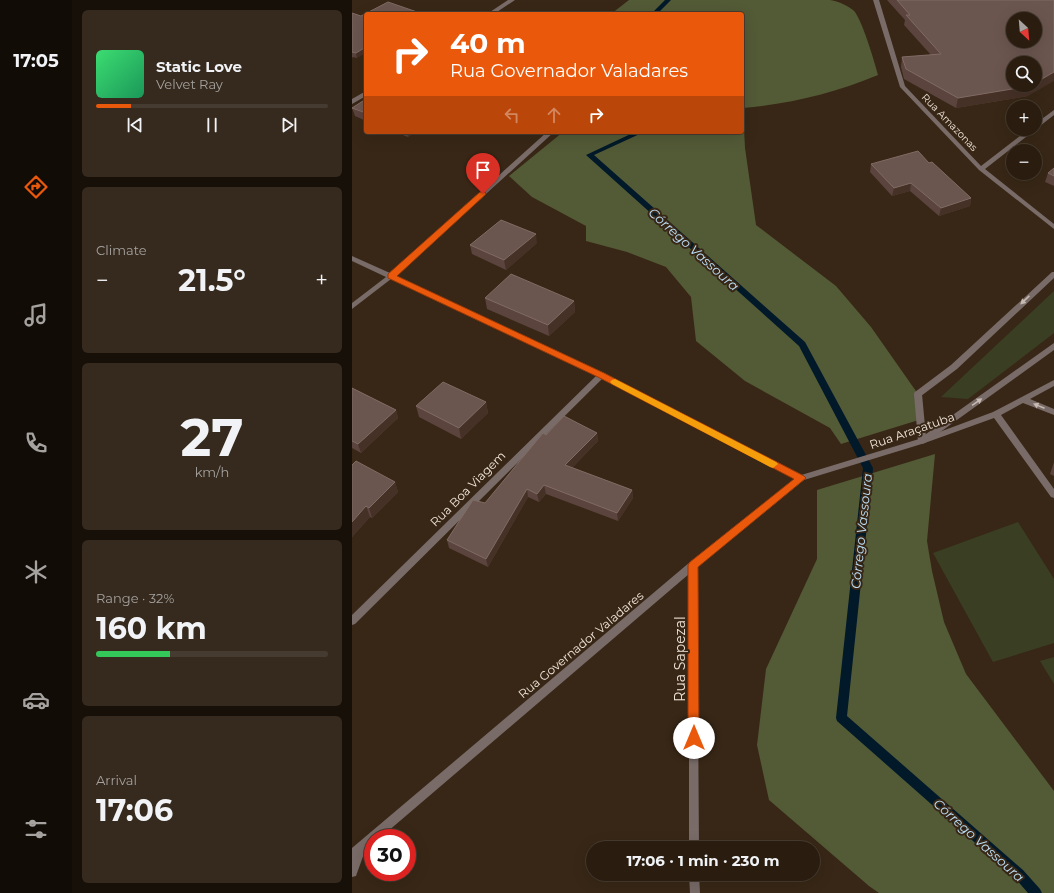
<!DOCTYPE html>
<html lang="en">
<head>
<meta charset="utf-8">
<style>
  :root { --surface:#2a1d10; --page:#362a1e; --text:#f1f3f6; --muted:#a5a29f; --line:#463b30; --accent:#ea580c }
  body { margin:0; font-family:Montserrat,sans-serif; background:var(--page); color:var(--text); height:100vh; display:flex; flex-direction:column; font-size:15px; white-space:nowrap }
  * { box-sizing:border-box; margin:0 }
  p { font-size:13px; color:var(--muted) }
  .icon { flex:none; width:22px; height:22px; fill:none; stroke:currentColor; stroke-width:2; stroke-linecap:round; stroke-linejoin:round }
  .map { position:relative; flex:1; overflow:hidden }
  .panel { display:flex; flex-direction:column; gap:10px; padding:10px; background:#171009; width:280px }
  .panel>* { flex:none }
  .guide { position:absolute; left:12px; top:12px; width:380px; height:122px; border-radius:4px; box-shadow:0 4px 16px #0002,0 0 0 1px var(--line); background:#ea580c; color:#fff; overflow:hidden }
  .needle { width:26px; rotate:154deg }
  .buttons { position:absolute; left:654px; top:12px; display:grid; gap:8px }
  .buttons a { display:grid; place-items:center; width:36px; height:36px; border-radius:50%; background:var(--surface); box-shadow:0 4px 16px #0002,0 0 0 1px var(--line); font-size:20px }
  .speed { position:absolute; left:12px; top:829px; display:flex; gap:8px; font-size:20px; font-weight:700; text-align:center }
  .speed>* { display:grid; place-content:center; width:52px; height:52px; border-radius:50%; background:var(--surface); box-shadow:0 4px 16px #0002,0 0 0 1px var(--line); line-height:1 }
  .speed .limit { border:6px solid #d22; background:#fff; color:#111 }
  .pin { position:absolute; display:grid; place-items:center; width:34px; height:34px; color:#fff; margin:-41px -17px; border-radius:50% 50% 50% 0; rotate:-45deg; box-shadow:0 0 4px #0007 }
  .pin .icon { rotate:45deg }
  .me { position:absolute; width:44px; margin:-22px; rotate:0deg; stroke-linejoin:round; filter:drop-shadow(0 0 3px #0008) }
  .turn { display:flex; align-items:center; gap:14px; height:84px; padding:0 20px; font-size:18px }
  .turn .icon { width:52px; height:52px; stroke-width:2.5 }
  .turn b { display:block; font-size:28px; line-height:34px }
  .lanes { display:flex; align-items:center; height:38px; padding:0 20px; background:#0003; justify-content:center; gap:20px; direction:ltr }
  .lanes .off { opacity:.35 }
  .big { font-size:30px; font-weight:700; line-height:1.1 }
  .panel .card { flex:1; display:flex; flex-direction:column; justify-content:center; gap:6px; min-width:0; padding:0 14px; border-radius:6px; background:var(--page) }
  .panel .dial { align-items:center; gap:0 }
  .dial b { font-size:52px; line-height:1 }
  .song { display:flex; align-items:center; gap:12px }
  .cover { width:48px; height:48px; border-radius:6px; background:linear-gradient(135deg,hsl(140 70% 55%),hsl(150 70% 35%)) }
  .played { height:4px; border-radius:2px; background:linear-gradient(90deg,var(--accent) 15%,var(--line) 15%) }
  .keys { display:flex; justify-content:space-around; direction:ltr }
  .heat { display:flex; justify-content:space-between; align-items:center; font-size:22px; direction:ltr }
  .charge { height:6px; border-radius:3px; background:linear-gradient(90deg,#34c759 32%,var(--line) 0) }
  .trip { position:absolute; left:234px; top:841px; width:234px; height:40px; border-radius:20px; background:var(--surface); box-shadow:0 4px 16px #0002,0 0 0 1px var(--line); font-weight:700; line-height:40px; text-align:center }
  main { display:flex; flex:1; min-height:0 }
  .tab-bar { display:flex; flex-direction:column; width:72px; justify-content:space-around; align-items:center; background:#110c06; color:var(--muted) }
  .tab-bar .icon { width:28px; height:28px }
  .tab-bar .current { color:var(--accent) }
  .tab-bar b { font-size:18px; color:var(--text) }
  .map>svg:first-child { display:block }
</style>
</head>
<body>
<main>
<nav class="tab-bar">
<b>17:05</b>
<svg class="icon current" aria-label="directions" viewBox="0 0 24 24"><path d="M12 3l9 9-9 9-9-9zM9 14v-3h6M13 9l2 2-2 2"/></svg>
<svg class="icon" aria-label="music" viewBox="0 0 24 24"><path d="M9 18V5l10-2v13"/><circle cx="6" cy="18" r="3"/><circle cx="16" cy="16" r="3"/></svg>
<svg class="icon" aria-label="phone" viewBox="0 0 24 24"><path d="M5 4h4l2 5-3 2q2 4 5 5l2-3 5 2v4C11 20 4 13 5 4z"/></svg>
<svg class="icon" aria-label="climate" viewBox="0 0 24 24"><path d="M12 3v18M4 7l16 10M4 17L20 7"/></svg>
<svg class="icon" aria-label="car" viewBox="0 0 24 24"><path d="M5 17H2v-5l4-1 3-4h7l3 4 3 1v5h-3M9 17h6M6 11h13"/><circle cx="7" cy="17" r="2"/><circle cx="17" cy="17" r="2"/></svg>
<svg class="icon" aria-label="filters" viewBox="0 0 24 24"><path d="M4 7h16M4 17h16"/><circle cx="9" cy="7" r="2"/><circle cx="15" cy="17" r="2"/></svg>
</nav>
<section class="panel">
<div class="card">
<div class="song"><i class="cover"></i><div><b>Static Love</b><p>Velvet Ray</p></div></div>
<div class="played"></div>
<div class="keys"><svg class="icon" aria-label="previous" viewBox="0 0 24 24"><path d="M18 5L8 12l10 7zM5 5v14"/></svg><svg class="icon" aria-label="pause" viewBox="0 0 24 24"><path d="M8 5v14M16 5v14"/></svg><svg class="icon" aria-label="next" viewBox="0 0 24 24"><path d="M6 5l10 7-10 7zM19 5v14"/></svg></div>
</div>
<div class="card"><p>Climate</p>
<div class="heat"><a>−</a><b class="big">21.5°</b><a>+</a></div>
</div>
<div class="card dial"><b>27</b><p>km/h</p></div>
<div class="card"><p>Range · 32%</p><b class="big">160 km</b><div class="charge"></div></div>
<div class="card"><p>Arrival</p><b class="big">17:06</b></div>
</section>
<div class="map">
<svg width="702" height="893" viewBox="0 0 702 893">
  <rect width="100%" height="100%" fill="#382716"/>
  <path fill="#3a3f23" d="M702 291V333L616 399 589 397Z
    M666 522 702 579V643L641 662 581 553Z
    M702 657V684L688 661Z"/>
  <path fill="#535a36" d="M277 0H478C485 1 495 5 501 10 509 16 523 63 526 75 483 93 437 104 391 108L393 148 404 225 484 286 519 327 566 394 570 419 489 444 478 428 393 381 344 341 339 297 314 267 275 252 234 241V226L180 197 157 176 211 132H390V14H259Z
    M583 454 575 541 580 571 592 622 614 674 702 791V893H527L517 886 417 800 405 745 414 669 465 559V490Z"/>
  <g fill="none" stroke-linecap="round" stroke-linejoin="round">
    <path fill="#011929" fill-rule="evenodd" d="M313 0H319L305 14H299Z
      M283 132H292L242 155 453 342 521 468 495 716 671 870 688 889 690 893H676L663 878 485 721 484 718 511 468 447 346 234 155Z"/>
    <path fill="#786b68" fill-rule="evenodd" d="M156 0H163L142 14H135Z
      M521 0H527L553 86 629 166 677 129H683V124L702 110V115L633 169 702 224V229L627 170 548 87Z
      M14 91V96L0 104V99Z
      M195 132H202L44 276 252 373 452 476 453 478 452 480H446L250 379 3 624 0 625V615L244 376 39 279 0 309V303L34 277 0 261V256L38 273Z
      M702 380V386L678 399 702 409V415L671 403 649 415 702 489V498L699 497 642 418 570 444 566 441 562 394 563 392H569L570 394 574 437 641 412Z
      M341 561 344 562 345 565 347 848H337V565L338 562Z
      M9 843 13 844 14 848 4 876 0 877V858L5 844Z
      M337 874H347L348 893H338Z"/>
    <path fill="#786b68" fill-rule="evenodd" d="M700 272H702V278L605 369 569 396H563L562 394 563 392 599 365Z
      M702 343V350L573 443 452 480 344 568 28 838H21V844L4 859 0 860V848L338 562 446 476 567 439Z"/>
  </g>
  <path fill="#5b433e" d="M535 0H702L676 96 604 108 552 79 549 67 550 57 579 55 552 25 553 20Z
    M0 13 5 58 1 57 0 58Z
    M14 99V121L3 116 0 108Z
    M43 132H63L56 137Z
    M577 163 619 198 618 206 587 216 558 191 540 196 518 172 519 164Z
    M702 168V186L693 182 696 173Z
    M185 243 154 270 120 254 118 245Z
    M133 298 222 301 223 312 197 336 135 309Z
    M0 388 44 410 46 418 9 453 0 448Z
    M134 402 136 413 109 439 67 417 64 406Z
    M245 433 246 441 220 468 280 490 281 498 266 521 194 494 187 502 176 497 136 567 97 548 95 540 133 503 194 435Z
    M702 462V476L698 474Z
    M0 465 43 482 46 492 20 518 18 517 0 537Z"/>
  <path fill="#463127" d="M14 47V53L5 58 4 53Z
    M702 72V81L676 96 604 108 606 98 680 85H683V83Z
    M55 132H63L56 137Z
    M559 183 558 191 540 196 542 188Z
    M619 198 618 206 587 216 589 208Z
    M184 234 185 243 154 270 152 260Z
    M222 301 223 312 197 336 196 325Z
    M134 402 136 413 109 439 107 428Z
    M44 410 46 418 9 453 6 444Z
    M245 433 246 441 214 474 213 465Z
    M43 482 46 492 20 518 17 508Z
    M192 485 194 494 187 502 185 494Z
    M175 489 176 497 136 567 134 559Z
    M280 490 281 498 266 521 265 513Z
    M14 506 18 517 0 537V522Z"/>
  <path fill="#6b554f" stroke="#806b64" fill-rule="evenodd" d="M545 0H702V72L683 83V63H661V85H680L678 86 606 98 554 69 550 57 589 54 554 15H558ZM661 19H683V41H661Z
    M36 2 68 13 66 14H14V47L4 53 0 52V13L9 16Z
    M14 99V113L0 108Z
    M566 151 577 163 580 162 619 198 589 208 559 183 542 188 519 164Z
    M702 168V176L696 173Z
    M149 220 184 234 152 260 118 245Z
    M159 274 222 301 196 325 133 298Z
    M91 382 134 402 107 428 64 406Z
    M0 388 44 410 6 444 0 441Z
    M212 416 245 433 213 465 280 490 265 513 192 485 185 494 175 489 134 559 95 540 121 500 133 503 191 433 194 435Z
    M4 461 43 482 17 508 14 506 0 522V465Z"/>
  <defs><path id="oneway-solid" d="M-6-.8H1V-3.2L6.5 0L1 3.2V.8H-6Z"/></defs>
  <g fill="#c6bab2">
    <use href="#oneway-solid" transform="translate(673 300) rotate(137)"/>
    <use href="#oneway-solid" transform="translate(625 402) rotate(-35)"/>
    <use href="#oneway-solid" transform="translate(687 406) rotate(-158)"/>
  </g>
  <path fill="#ea580c" stroke="#983908" d="M128 192H133L134 194 45 276 252 373 452 476 454 478 346 567 347 738 346 742 342 743 338 742 336 738V565L338 562 442 479 246 377 36 278V274Z"/>
  <path fill="#f59e0b" d="M263 379 424 462 426 464 421 468 418 467 260 384 258 382 260 380Z"/>
  <g text-anchor="middle" stroke-width="4" stroke-linejoin="round" paint-order="stroke">
    <g font-size="10" fill="#f0e5da" stroke="#382716">
      <text transform="translate(598 122) rotate(46)" y="4">Rua Amazonas</text>
    </g>
    <g font-size="12" fill="#f0e5da" stroke="#382716">
      <text transform="translate(560 431) rotate(-19)" y="4">Rua Araçatuba</text>
      <text transform="translate(116 489) rotate(-45)" y="4">Rua Boa Viagem</text>
      <text transform="translate(229 645) rotate(-40)" y="4">Rua Governador Valadares</text>
    </g>
    <g font-size="13" font-style="italic" fill="#bce0f9" stroke="#382716">
      <text transform="translate(342 249) rotate(42)" y="5">Córrego Vassoura</text>
      <text transform="translate(509 531) rotate(-84)" y="5">Córrego Vassoura</text>
      <text transform="translate(627 840) rotate(42)" y="5">Córrego Vassoura</text>
    </g>
    <g font-size="14" fill="#f0e5da" stroke="#382716">
      <text transform="translate(328 659) rotate(-90)" y="5">Rua Sapezal</text>
    </g>
  </g>
</svg>
<div class="buttons">
<a><svg class="needle" viewBox="-14 -14 28 28"><path d="M0-13l5 13h-10z" fill="#e53935"/><path d="M0 13l5-13h-10z" fill="#a5a29f"/></svg></a>
<a><svg class="icon" aria-label="search" viewBox="0 0 24 24"><circle cx="10" cy="10" r="6"/><path d="M15 15l6 6"/></svg></a>
<a>+</a>
<a>−</a>
</div>
<div class="speed"><div class="limit">30</div></div>
<div class="pin" style="left:131px;top:194px;background:#d93025"><svg class="icon" aria-label="arrive" viewBox="0 0 24 24"><path d="M6 21V4h12l-3 4 3 4H6"/></svg></div>
<svg class="me" style="left:342px;top:738px" viewBox="-20 -20 40 40"><circle r="19" fill="#fff"/><path d="M0-13L10 11 0 6-10 11z" fill="#ea580c"/></svg>
<div class="trip">17:06 · 1 min · 230 m</div>
<div class="guide">
<div class="turn"><svg class="icon" aria-label="right" viewBox="0 0 24 24"><path d="M7 20v-9h11M14 6l5 5-5 5"/></svg><div><b>40 m</b>Rua Governador Valadares</div></div>
<div class="lanes"><svg class="icon off" aria-label="left" viewBox="0 0 24 24"><path d="M17 20v-9H6M10 6l-5 5 5 5"/></svg><svg class="icon off" aria-label="ahead" viewBox="0 0 24 24"><path d="M12 20V5M6 11l6-6 6 6"/></svg><svg class="icon" aria-label="right" viewBox="0 0 24 24"><path d="M7 20v-9h11M14 6l5 5-5 5"/></svg></div>
</div>
</div>
</main>
</body>
</html>
